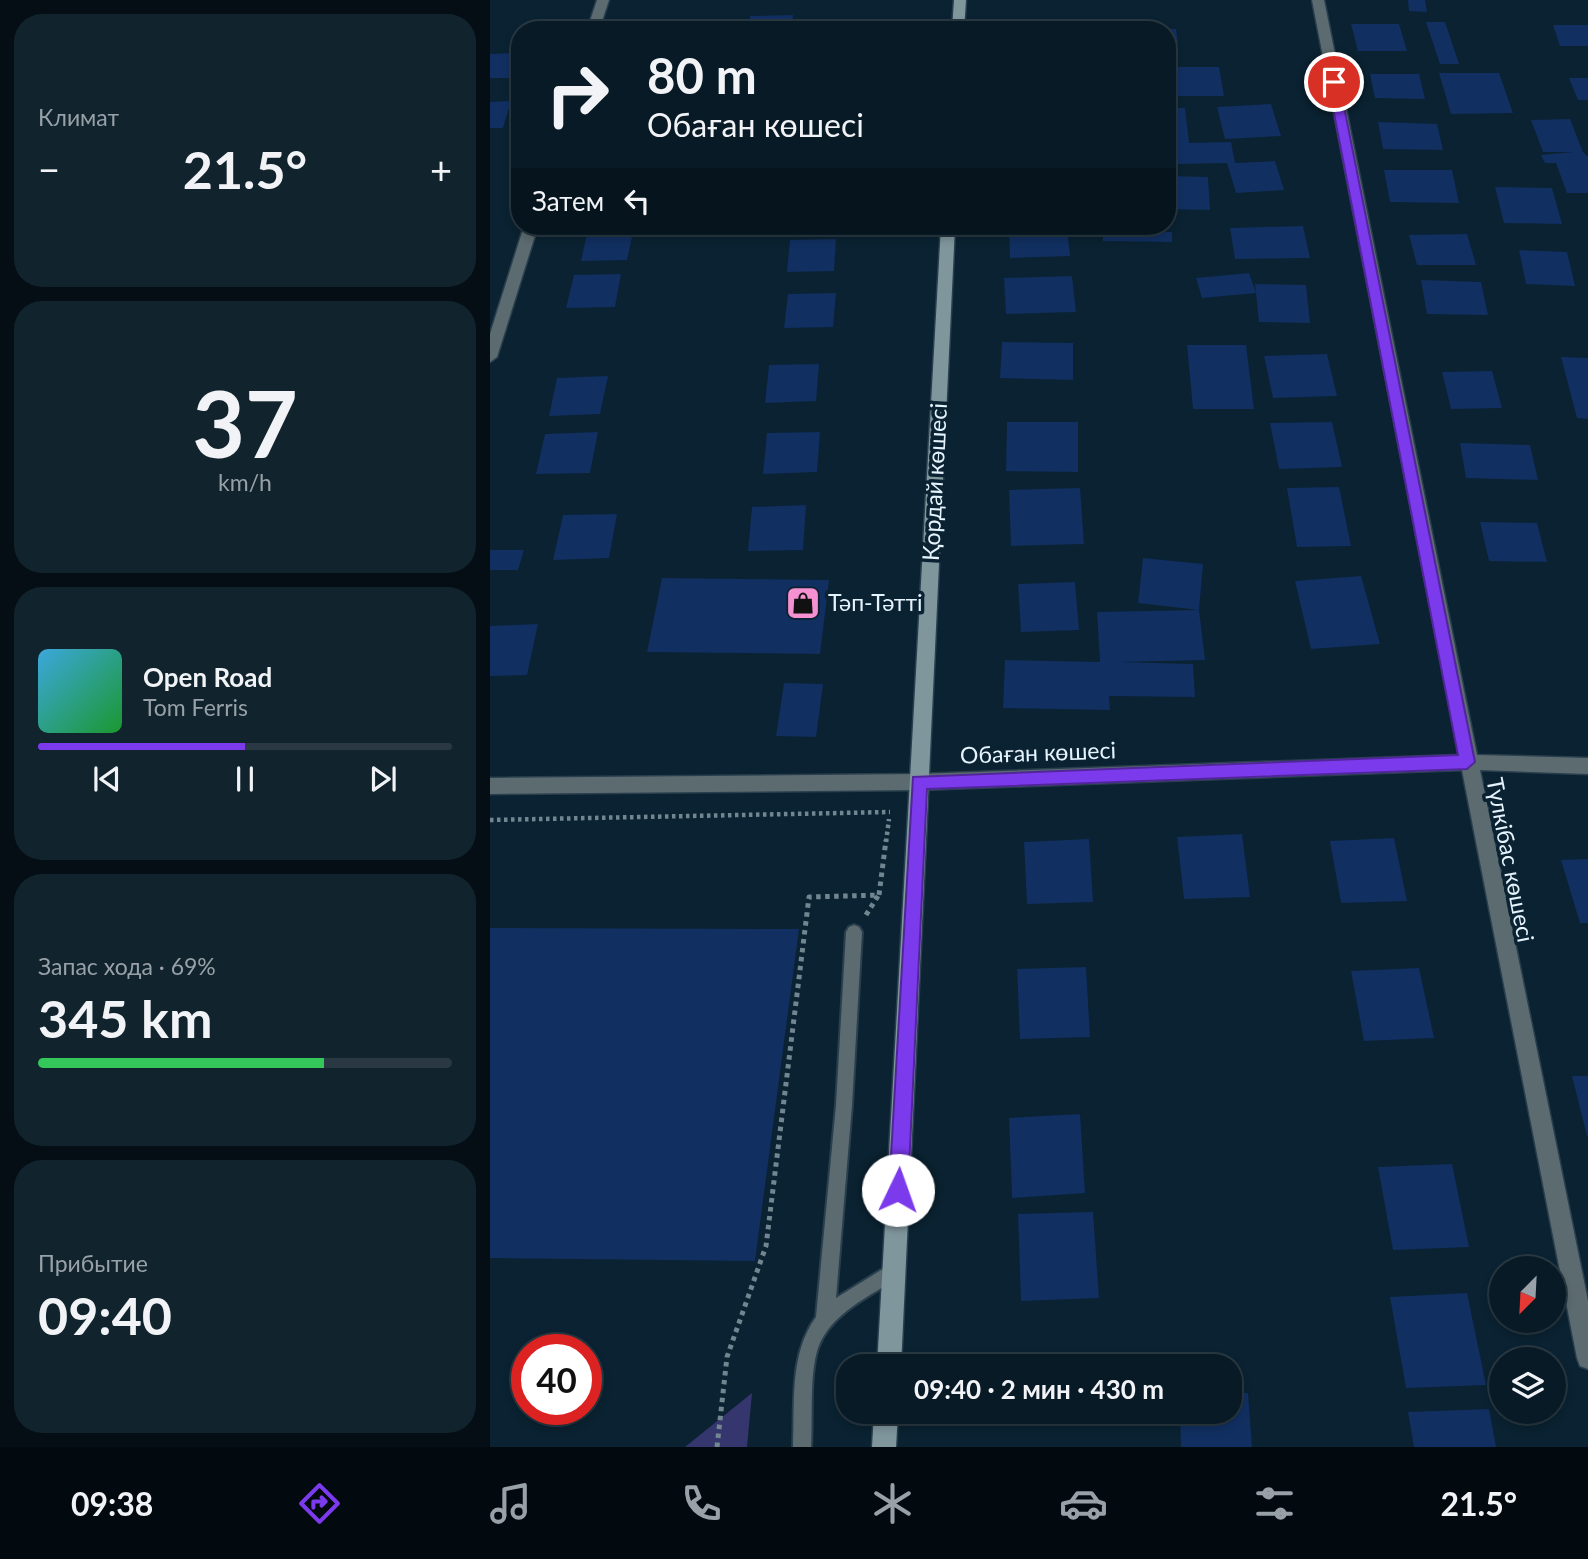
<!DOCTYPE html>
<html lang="ru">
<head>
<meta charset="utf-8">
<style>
  :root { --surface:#081a25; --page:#11232d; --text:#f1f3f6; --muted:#98a1a7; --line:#293842; --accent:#7c3aed }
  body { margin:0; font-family:Lato,sans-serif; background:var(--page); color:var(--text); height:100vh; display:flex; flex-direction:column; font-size:26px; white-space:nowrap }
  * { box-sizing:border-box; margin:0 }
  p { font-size:23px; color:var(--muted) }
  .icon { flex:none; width:38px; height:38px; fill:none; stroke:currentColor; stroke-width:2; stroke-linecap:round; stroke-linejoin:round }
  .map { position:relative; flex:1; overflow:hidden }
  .sheet { display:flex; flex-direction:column; gap:14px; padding:14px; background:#040e14; width:490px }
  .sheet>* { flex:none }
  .banner { position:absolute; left:21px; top:21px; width:665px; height:214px; border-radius:28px; box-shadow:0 4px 10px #0003,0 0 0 2px var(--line); background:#081a25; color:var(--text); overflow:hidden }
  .needle { width:46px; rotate:204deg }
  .fabs { position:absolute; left:999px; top:1256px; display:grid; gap:14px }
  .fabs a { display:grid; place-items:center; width:77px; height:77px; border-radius:50%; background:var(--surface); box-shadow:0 4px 10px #0003,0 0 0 2px var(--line); font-size:35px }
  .speed { position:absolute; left:21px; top:1334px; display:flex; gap:14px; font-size:35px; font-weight:700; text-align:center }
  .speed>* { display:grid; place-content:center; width:91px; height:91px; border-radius:50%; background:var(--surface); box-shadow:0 4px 10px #0003,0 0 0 2px var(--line); line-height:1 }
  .speed .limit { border:10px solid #d22; background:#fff; color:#111 }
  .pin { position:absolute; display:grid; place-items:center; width:60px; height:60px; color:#fff; margin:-30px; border:4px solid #fff; border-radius:50%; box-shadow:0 2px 7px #0007 }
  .me { position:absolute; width:77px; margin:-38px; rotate:3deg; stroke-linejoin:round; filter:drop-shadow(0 0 5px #0008) }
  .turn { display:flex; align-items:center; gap:24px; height:147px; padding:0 21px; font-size:32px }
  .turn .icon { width:91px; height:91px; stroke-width:2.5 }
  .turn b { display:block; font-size:49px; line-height:60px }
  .then { display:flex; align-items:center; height:66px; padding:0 21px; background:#0003; gap:14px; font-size:26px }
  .big { font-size:52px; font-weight:700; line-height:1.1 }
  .sheet .tile { flex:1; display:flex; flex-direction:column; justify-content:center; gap:10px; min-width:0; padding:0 24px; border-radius:28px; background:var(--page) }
  .sheet .dial { align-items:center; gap:0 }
  .dial b { font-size:91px; line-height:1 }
  .song { display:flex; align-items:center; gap:21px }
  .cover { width:84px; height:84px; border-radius:10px; background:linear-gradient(135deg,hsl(200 70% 55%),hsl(130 70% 35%)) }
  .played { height:7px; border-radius:4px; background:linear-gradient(90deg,var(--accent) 50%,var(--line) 50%) }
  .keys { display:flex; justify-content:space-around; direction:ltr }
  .heat { display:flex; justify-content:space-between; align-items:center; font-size:38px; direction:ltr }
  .charge { height:10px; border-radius:5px; background:linear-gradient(90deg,#34c759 69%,var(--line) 0) }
  .trip { position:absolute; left:346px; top:1354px; width:406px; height:70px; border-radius:28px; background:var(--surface); box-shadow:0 4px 10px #0003,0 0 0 2px var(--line); font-weight:700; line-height:70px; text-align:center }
  .menu { display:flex; height:112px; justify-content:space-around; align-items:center; background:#030a0f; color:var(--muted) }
  .menu .icon { width:49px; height:49px }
  .menu .current { color:var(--accent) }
  .menu b { font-size:32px; color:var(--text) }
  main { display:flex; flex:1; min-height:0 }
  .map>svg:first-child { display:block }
</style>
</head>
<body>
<main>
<section class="sheet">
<div class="tile"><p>Климат</p>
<div class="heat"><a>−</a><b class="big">21.5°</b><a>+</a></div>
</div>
<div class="tile dial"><b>37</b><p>km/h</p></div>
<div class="tile">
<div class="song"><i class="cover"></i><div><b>Open Road</b><p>Tom Ferris</p></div></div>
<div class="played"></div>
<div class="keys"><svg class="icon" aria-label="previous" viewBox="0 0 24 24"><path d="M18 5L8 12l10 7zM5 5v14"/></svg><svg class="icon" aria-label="pause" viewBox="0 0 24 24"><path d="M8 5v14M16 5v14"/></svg><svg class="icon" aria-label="next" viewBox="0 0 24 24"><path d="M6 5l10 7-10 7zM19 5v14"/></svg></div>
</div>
<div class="tile"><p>Запас хода · 69%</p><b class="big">345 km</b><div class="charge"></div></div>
<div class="tile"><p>Прибытие</p><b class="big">09:40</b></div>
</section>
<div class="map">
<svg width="1098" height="1447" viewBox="0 0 1098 1447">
  <rect width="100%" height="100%" fill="#0a2231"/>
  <path fill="#35366d" d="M262 1393 257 1447H195Z"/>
  <path fill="#112f60" d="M918 0H935L937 12 919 11Z
    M303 15 302 30H259L260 16Z
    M190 21 189 30H148L150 22Z
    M936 22H955L969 64H950Z
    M861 24H909L917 51H868Z
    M1063 25H1098V46H1070Z
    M576 26 631 27V30H576Z
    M677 29H686L688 43H677Z
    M30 53 22 78H0V54Z
    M677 67H729L734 96H677Z
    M949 73H1009L1023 113 961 114Z
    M880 74H929L935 99 885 98Z
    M1079 78H1098V100H1088Z
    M21 101 13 128H0V102Z
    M781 104 791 136 735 139 727 107Z
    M678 108H695L699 143 741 142 745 163 785 161 794 190 746 193 737 163 688 164 685 144H682Z
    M1080 119 1093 152 1098 157V193H1077L1066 163H1055L1051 155 1083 152H1053L1041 120Z
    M888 122 947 124 953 150 893 149Z
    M894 170H962L969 203 900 202Z
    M678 176 718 177 720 210 680 209Z
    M1005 187 1062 188 1072 224 1014 223Z
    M549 226H577L580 256 520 258 519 227Z
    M813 226 820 258 745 259 740 228Z
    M144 228 137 260 91 261 98 229Z
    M613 231 682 232V242L613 241Z
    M977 234 986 265H927L919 235Z
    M346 239 344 271 297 272 300 240Z
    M1029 250 1077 252 1085 286 1036 284Z
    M759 273 766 293 765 284 816 285 820 323 769 322 766 293 712 298 706 278Z
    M131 274 125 307 76 308 84 275Z
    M582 276 586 312 516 314 514 278Z
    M931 280 991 282 998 315 937 314Z
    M346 293 343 327 294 328 298 294Z
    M512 342 583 343V380L510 378Z
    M697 345H756L764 409H703Z
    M837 354 847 396 783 398 774 356Z
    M1071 357 1098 358V419L1087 418Z
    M329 364 326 401 275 403 279 365Z
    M1002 371 1012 408 961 409 952 372Z
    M118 376 110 414 59 416 67 378Z
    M517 422H588V472L516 471Z
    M842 422 852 467 789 469 780 423Z
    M108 432 100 473 46 474 55 434Z
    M330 432 327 472 273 474 277 433Z
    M970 443 1040 445 1048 480 976 478Z
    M849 487 861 546 807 547 797 488Z
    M590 488 594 544 521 546 519 490Z
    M316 505 313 550 258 551 262 507Z
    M127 514 119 558 63 560 73 515Z
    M990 522 1047 523 1057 562 999 561Z
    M0 550H34L28 570H0Z
    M653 558 713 564 709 610 648 603Z
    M871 576 890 644 821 649 805 581Z
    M172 578 339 580 330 654 157 652Z
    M585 582 589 630 531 632 528 584Z
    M709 610 715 660 629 662 703 664 705 697 619 696 620 710 513 708 515 660 610 662 607 612Z
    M48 624 37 675 0 676V626Z
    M294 683 333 684 326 737 286 736Z
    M752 834 760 897 694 899 687 837Z
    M904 838 917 901 851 903 840 841Z
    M599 839 603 902 537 904 534 842Z
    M1098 859V923H1090L1071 860Z
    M0 928 309 929 265 1261 0 1258Z
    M596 967 600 1037 530 1039 527 969Z
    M929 968 944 1038 874 1041 861 971Z
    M1082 1076H1098V1136H1097Z
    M590 1114 595 1193 522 1198 519 1118Z
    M962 1164 979 1247 903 1250 888 1167Z
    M603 1212 609 1298 531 1301 528 1214Z
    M977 1293 996 1385 916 1388 900 1297Z
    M740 1393H758L762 1447H691L690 1412H740Z
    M999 1409 1006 1447H924L918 1412Z"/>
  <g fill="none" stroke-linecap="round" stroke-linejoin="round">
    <g stroke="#293f4e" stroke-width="4">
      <path id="lane" d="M364 925 369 927 372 932 362 1105 346 1298 404 1262 410 1265 413 1271 410 1277C381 1295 340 1314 328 1348 319 1376 323 1417 321 1447H303C305 1403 299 1354 326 1317L346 1105 356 932 359 927Z"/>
    </g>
    <g stroke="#293f4e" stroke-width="3">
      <path id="street" d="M107 0H119L109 30H97Z
        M822 0H834L987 755 1098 758V774L990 770 1098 1301V1369L1090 1366 1087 1358 972 770 429 790 0 794V778L429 774 969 755Z
        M34 226H48L7 357 0 362V334Z"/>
    </g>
    <g stroke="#293f4e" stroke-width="3">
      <path id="secondary" d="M464 0H476L474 30H462Z
        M451 226H465L411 1367H387Z
        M384 1412H408L406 1447H382Z"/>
    </g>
    <path stroke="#728692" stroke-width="4.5" stroke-dasharray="3.5 3.5" stroke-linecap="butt" d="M0 820 400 812
      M396 842 399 819"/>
    <path stroke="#728692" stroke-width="5" stroke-dasharray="4.5 4.5" stroke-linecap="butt" d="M376 915 388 896
      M227 1447 237 1357 276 1246 319 897 389 895 396 840"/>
    <use href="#lane" fill="#5c6b6f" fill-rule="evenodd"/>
    <use href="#street" fill="#5c6b6f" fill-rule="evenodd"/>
    <use href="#secondary" fill="#7f969d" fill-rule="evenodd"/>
  </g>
  <path fill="#7c3aed" stroke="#51269a" stroke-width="2" d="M844 78 849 82 985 762 977 769 437 789 418 1190 415 1197 408 1200 402 1197 399 1190 423 777 968 755 838 82Z"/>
  <defs>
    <g id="shop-square" transform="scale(1.75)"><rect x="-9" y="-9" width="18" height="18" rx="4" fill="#f590d1" stroke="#0a2231"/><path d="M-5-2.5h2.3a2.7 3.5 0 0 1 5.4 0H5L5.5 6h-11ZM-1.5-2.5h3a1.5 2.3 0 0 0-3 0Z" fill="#111"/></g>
  </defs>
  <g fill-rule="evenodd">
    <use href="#shop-square" x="313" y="603"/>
  </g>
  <g text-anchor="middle" stroke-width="7" stroke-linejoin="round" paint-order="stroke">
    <g font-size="23" fill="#e5f3fd" stroke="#0a2231">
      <text transform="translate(445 482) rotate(-87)" y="8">Қордай көшесі</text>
      <text transform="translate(548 753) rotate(-2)" y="8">Обаған көшесі</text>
      <text transform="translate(1020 860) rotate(79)" y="8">Түлкібас көшесі</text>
    </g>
    <g font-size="23" fill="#e5f3fd" stroke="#0a2231" text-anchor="start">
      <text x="338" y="611">Тәп-Тәтті</text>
    </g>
  </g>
</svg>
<div class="fabs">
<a><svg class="needle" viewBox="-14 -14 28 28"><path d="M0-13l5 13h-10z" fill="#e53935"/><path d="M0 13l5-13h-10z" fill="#98a1a7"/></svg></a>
<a><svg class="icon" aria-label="layers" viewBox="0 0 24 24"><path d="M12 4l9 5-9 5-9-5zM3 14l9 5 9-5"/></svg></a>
</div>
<div class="speed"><div class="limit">40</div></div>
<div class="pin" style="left:844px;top:82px;background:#d93025"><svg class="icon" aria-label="arrive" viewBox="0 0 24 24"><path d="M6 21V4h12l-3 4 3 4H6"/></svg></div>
<svg class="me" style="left:408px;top:1190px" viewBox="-20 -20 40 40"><circle r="19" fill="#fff"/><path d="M0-13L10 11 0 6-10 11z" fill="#7c3aed"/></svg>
<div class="trip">09:40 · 2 мин · 430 m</div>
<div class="banner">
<div class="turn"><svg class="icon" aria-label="right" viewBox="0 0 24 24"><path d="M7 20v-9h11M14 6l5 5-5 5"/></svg><div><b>80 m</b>Обаған көшесі</div></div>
<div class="then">Затем<svg class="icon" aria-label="left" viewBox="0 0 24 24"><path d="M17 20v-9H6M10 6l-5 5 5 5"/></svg></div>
</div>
</div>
</main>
<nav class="menu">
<b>09:38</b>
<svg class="icon current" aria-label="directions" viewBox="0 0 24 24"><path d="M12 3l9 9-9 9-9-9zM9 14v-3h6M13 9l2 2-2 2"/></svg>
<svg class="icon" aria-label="music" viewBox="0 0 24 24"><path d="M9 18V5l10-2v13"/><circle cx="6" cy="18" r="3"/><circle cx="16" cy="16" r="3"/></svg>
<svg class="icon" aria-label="phone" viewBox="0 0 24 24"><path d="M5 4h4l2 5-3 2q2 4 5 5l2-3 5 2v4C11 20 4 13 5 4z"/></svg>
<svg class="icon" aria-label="climate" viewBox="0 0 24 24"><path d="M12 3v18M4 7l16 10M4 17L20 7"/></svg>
<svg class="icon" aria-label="car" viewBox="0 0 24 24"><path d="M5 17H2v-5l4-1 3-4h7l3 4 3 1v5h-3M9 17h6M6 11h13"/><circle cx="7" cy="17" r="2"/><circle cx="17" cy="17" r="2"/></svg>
<svg class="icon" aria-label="filters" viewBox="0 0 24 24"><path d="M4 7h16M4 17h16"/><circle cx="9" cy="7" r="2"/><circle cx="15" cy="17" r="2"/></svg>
<b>21.5°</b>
</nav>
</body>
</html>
